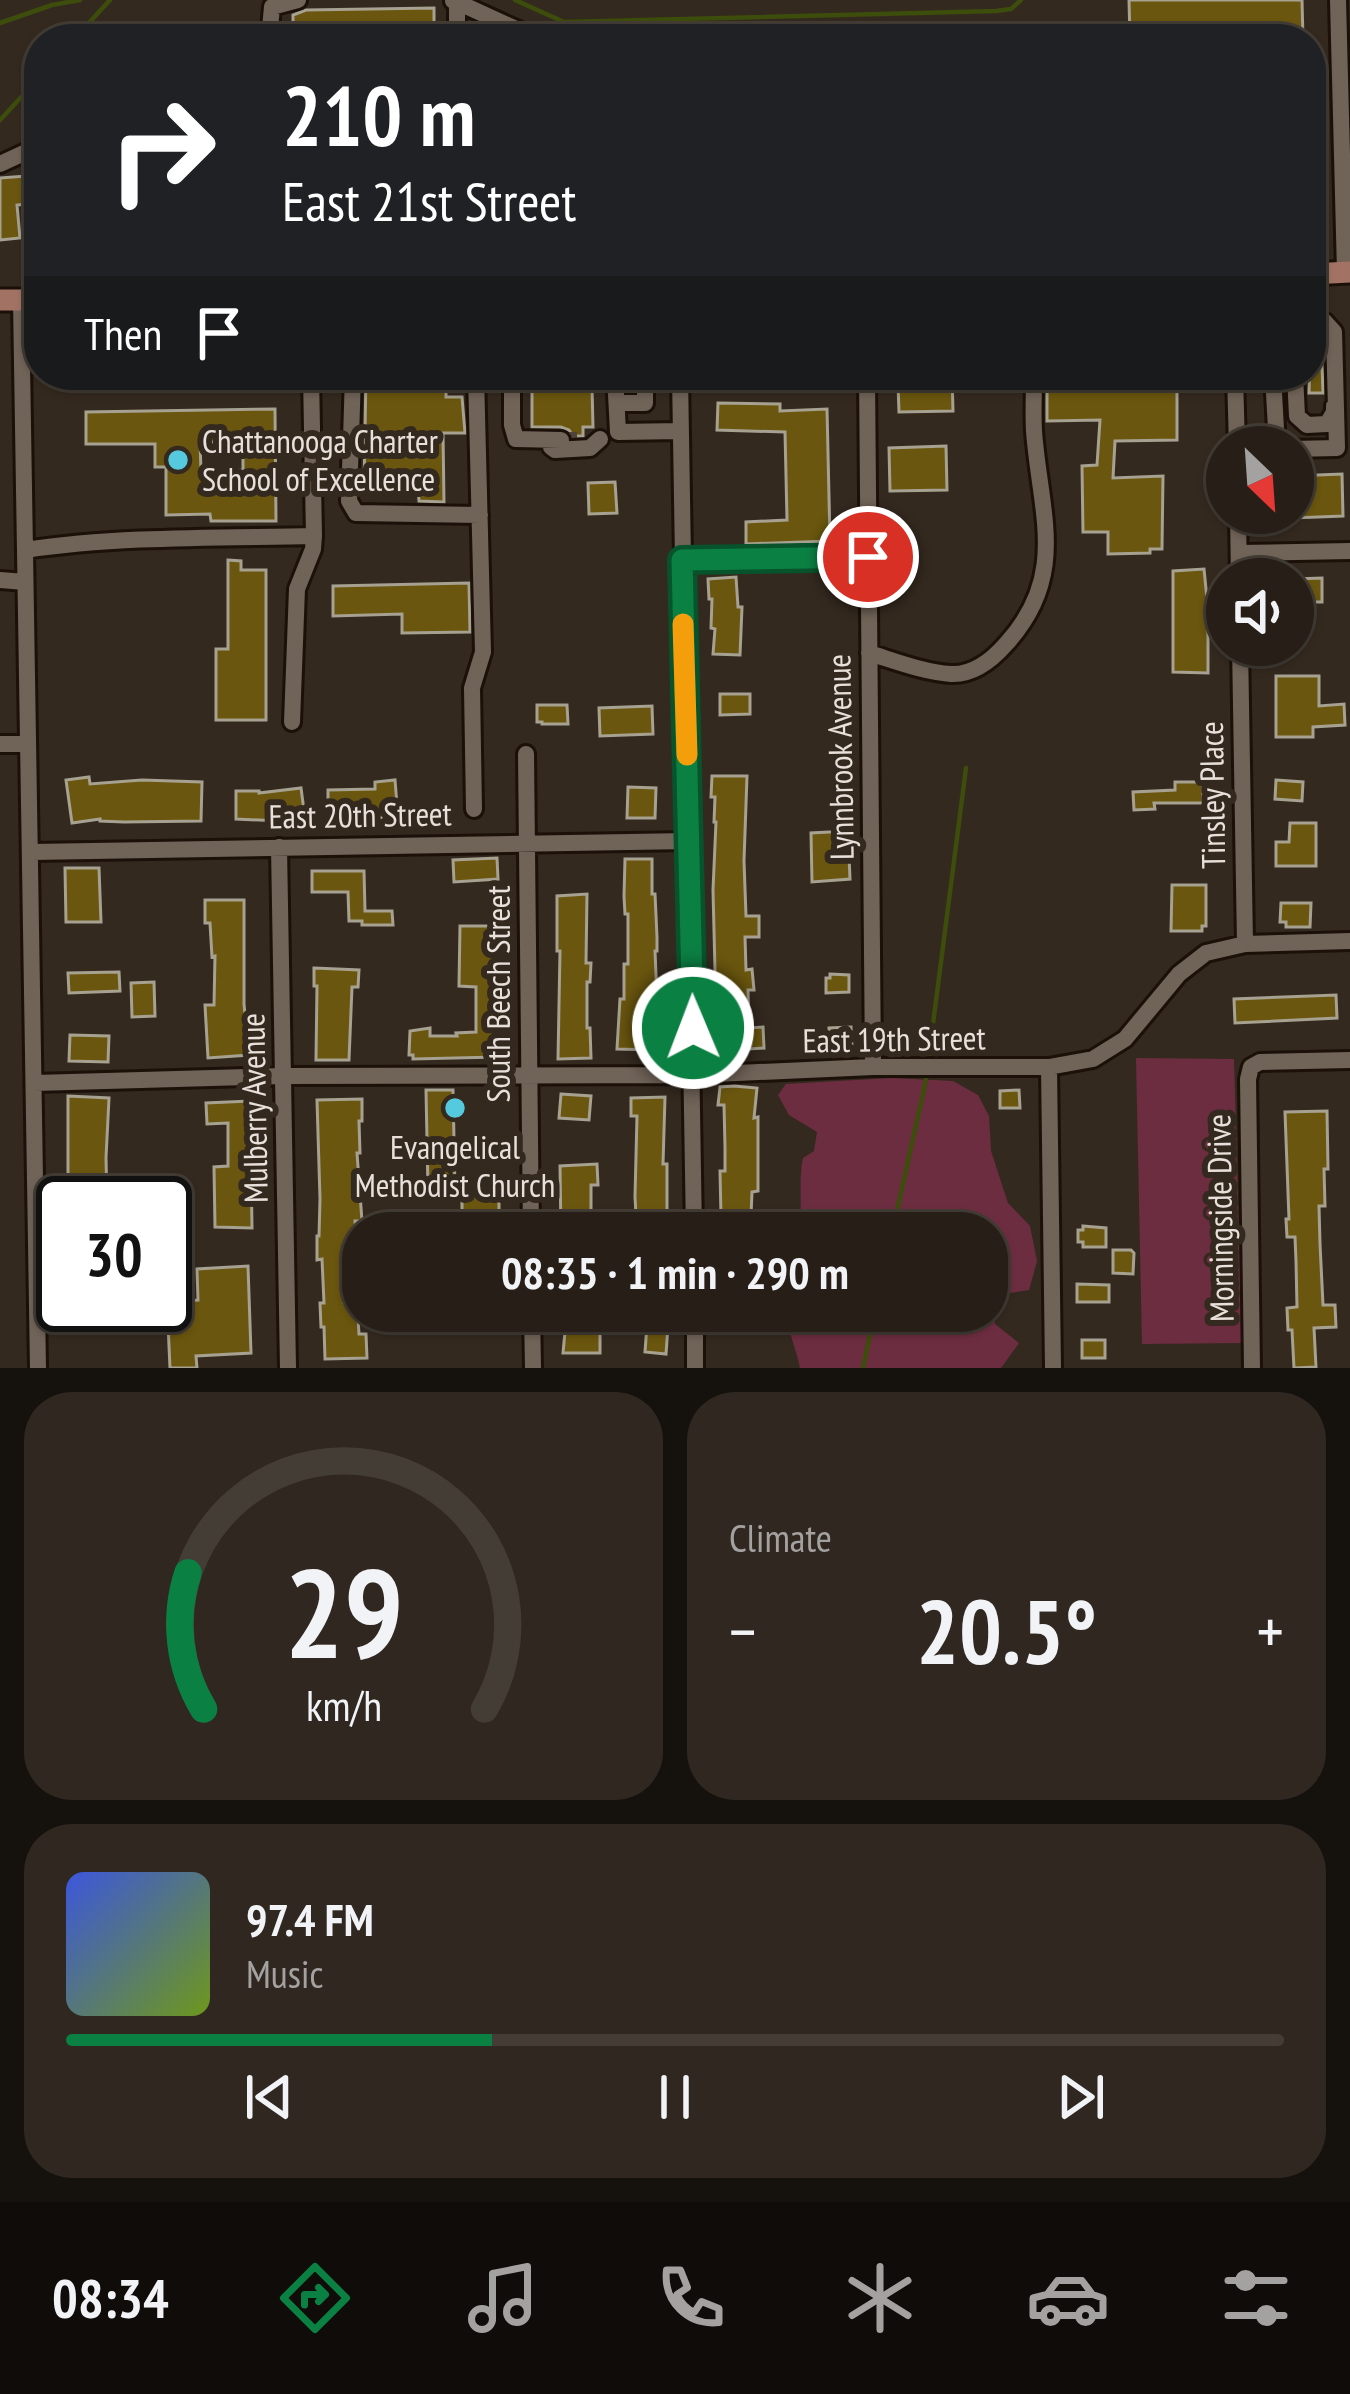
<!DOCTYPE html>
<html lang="en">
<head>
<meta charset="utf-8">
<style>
  :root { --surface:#271f17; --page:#2f2720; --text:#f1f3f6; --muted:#a4a2a1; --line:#433d36; --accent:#0b8043 }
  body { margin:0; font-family:"PT Sans Narrow",sans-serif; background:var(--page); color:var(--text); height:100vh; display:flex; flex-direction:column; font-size:45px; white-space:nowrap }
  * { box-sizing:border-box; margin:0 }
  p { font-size:39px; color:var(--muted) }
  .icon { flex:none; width:66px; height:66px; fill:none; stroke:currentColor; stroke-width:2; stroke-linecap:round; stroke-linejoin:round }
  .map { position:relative; height:1368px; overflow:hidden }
  .panel { display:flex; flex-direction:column; gap:24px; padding:24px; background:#15110d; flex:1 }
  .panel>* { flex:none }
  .guide { position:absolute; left:24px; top:24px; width:1302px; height:366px; border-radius:48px; box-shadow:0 3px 9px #0004,0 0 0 3px var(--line); background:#202124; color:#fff; overflow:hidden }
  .needle { width:78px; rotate:155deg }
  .fabs { position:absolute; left:1206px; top:426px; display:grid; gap:24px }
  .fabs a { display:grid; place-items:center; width:108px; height:108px; border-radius:50%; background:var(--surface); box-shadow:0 3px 9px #0004,0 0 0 3px var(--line); font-size:60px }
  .speed { position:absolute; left:36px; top:1176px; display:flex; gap:24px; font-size:60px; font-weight:700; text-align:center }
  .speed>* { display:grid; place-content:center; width:156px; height:156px; border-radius:50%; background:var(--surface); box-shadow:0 3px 9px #0004,0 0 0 3px var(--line); line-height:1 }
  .speed .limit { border:6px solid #111; border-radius:18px; background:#fff; color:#111 }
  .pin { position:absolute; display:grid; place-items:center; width:102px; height:102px; color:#fff; margin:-51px; border:6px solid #fff; border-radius:50%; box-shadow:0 3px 12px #0007 }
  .me { position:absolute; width:132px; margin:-66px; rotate:359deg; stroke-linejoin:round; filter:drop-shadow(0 0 9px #0008) }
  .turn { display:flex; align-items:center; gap:42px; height:252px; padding:0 60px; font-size:54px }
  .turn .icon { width:156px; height:156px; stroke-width:2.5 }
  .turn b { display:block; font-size:84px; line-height:102px }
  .then { display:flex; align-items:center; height:114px; padding:0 60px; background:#0003; gap:24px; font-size:45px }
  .big { font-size:90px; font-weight:700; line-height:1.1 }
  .panel .card { flex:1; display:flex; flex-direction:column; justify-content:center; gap:18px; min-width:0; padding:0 42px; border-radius:48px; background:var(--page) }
  .panel .dial { align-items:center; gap:0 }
  .dial svg { height:312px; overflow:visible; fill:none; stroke:var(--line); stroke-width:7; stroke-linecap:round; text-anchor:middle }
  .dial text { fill:var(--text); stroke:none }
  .song { display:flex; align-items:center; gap:36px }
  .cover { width:144px; height:144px; border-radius:18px; background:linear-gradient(135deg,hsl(230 70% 55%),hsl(80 70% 35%)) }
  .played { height:12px; border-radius:6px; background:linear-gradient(90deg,var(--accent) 35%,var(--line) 35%) }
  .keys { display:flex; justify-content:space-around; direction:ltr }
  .heat { display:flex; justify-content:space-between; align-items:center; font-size:66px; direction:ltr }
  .panel .tiles { flex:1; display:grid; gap:24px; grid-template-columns:1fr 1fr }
  .card:last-child { grid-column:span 2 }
  .trip { position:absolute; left:342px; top:1212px; width:666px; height:120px; border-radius:48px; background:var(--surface); box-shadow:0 3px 9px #0004,0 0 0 3px var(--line); font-weight:700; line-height:120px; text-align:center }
  .dock { display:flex; height:192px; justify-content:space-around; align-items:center; background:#100c09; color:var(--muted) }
  .dock .icon { width:84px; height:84px }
  .dock .selected { color:var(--accent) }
  .dock b { font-size:54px; color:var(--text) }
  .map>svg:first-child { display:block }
</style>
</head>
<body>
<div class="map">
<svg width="1350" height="1368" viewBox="0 0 1350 1368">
  <rect width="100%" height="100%" fill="#34291f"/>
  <path fill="#6d2d40" d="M1136 1058 1234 1059 1242 1343 1142 1344Z
    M891 1078 953 1081 978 1095 989 1116 991 1151 1008 1203 1030 1226 1037 1261 1029 1290 991 1296 995 1324 1019 1343 1001 1368H800C796 1345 787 1335 789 1311H987V1233H806L799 1225C803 1202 798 1181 803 1158L814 1151 817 1132 789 1115 778 1095 786 1084Z"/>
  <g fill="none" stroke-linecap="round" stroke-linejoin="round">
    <path stroke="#3d4d0b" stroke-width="4.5" d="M515 0 564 22 996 11 1011 9 1021 0
      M0 23 52 5 80 0
      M74 39 110 0
      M0 120 39 78
      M929 1055 966 768
      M892 1233 926 1080
      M863 1368 875 1311"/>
  </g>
  <path fill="#6a560e" stroke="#a6a190" stroke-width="3" fill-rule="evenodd" d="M1129 0H1302L1303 39H1130Z
    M434 8V39H293V15L306 10Z
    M39 175V203L17 205 20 238 0 240V178Z
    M1311 334 1321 337 1323 393H1309Z
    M366 375H446V397H462L465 433H443L444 502 419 501 418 487H364Z
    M939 375H952L953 411 899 412 898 384 939 383Z
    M1123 375H1177V440L1115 441 1113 478 1163 476 1162 549H1150V553L1108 554V532H1083L1082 466 1097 465 1100 420 1047 421V380L1123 377Z
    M592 387 593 427H583V436H573L569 430 561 427H532V388Z
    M718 403 780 404V411L827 409 830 541 746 544V522L787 520 785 432 717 430Z
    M275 409 276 521H211L210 514 166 515V467H155V444H86V412ZM200 442H243V470L201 471Z
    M946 446 947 490 890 491 889 448Z
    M1342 474 1343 516 1293 518V476Z
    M615 482 617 513 589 514 588 483Z
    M228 560 241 561V570H266V720H216V649H228Z
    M1204 569 1208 609V673L1173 672V571Z
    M736 577 738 607H742L740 655 713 654 715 629 711 628 712 599H709L708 579Z
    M1322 578V602H1293V579Z
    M469 583 470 632 402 633V614L333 616V586Z
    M1276 676H1319V706L1344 704 1345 725 1313 727V737H1276Z
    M720 694H750V714L720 715Z
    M537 705H567L568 724H542V722H537Z
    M652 706 653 734 600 736 599 708Z
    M712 776H747L744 861 746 916H759V937H745L746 970 752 969 754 990H748L749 1028 763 1027 764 1048 717 1051 713 890 716 822H714L715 797H711Z
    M89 777 90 784 142 780 202 782 201 821 124 822 100 821V819L72 823 66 780Z
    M395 780 398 817 377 818V814L328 815V790L375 789V782Z
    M1276 780 1303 782 1302 801 1275 799Z
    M1175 782H1203V803H1154L1155 809 1134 810 1133 792 1175 790Z
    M628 787 656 788 655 818H627Z
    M301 788 305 818 279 821 236 819V791H259V793Z
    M1290 823H1316V866H1276V842H1289Z
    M848 831 850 879 812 882 811 833Z
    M497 858 498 879 454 882 453 860Z
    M625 859H652V894H655L657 937V951H655L657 999 655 1050 617 1049 620 999H624V964H628V914H625L624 896Z
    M65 868H99L101 922H66Z
    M312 871H364L365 911H392L393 925H362V921H349L348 892H312Z
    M1172 885H1206V926H1202V931H1171Z
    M587 894 586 963H591L590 982H587V1028H590L591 1058 558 1059 560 951H557V896Z
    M205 900H244V1004L249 1055 208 1058 205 1005H214L215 956 212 957 210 923H205Z
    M1281 903H1311L1310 927H1286V922H1280Z
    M460 926H494L493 966H499V1016L495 1017 500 1054 497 1057 413 1059V1055H409L410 1031 430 1028V1036H457L456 1033 476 1032V987L459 986Z
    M314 968 359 970 358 987H352L349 1060H316L317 986H314Z
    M119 972 120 991 69 993 68 973Z
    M830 974 849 975V992L826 993V978H830Z
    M154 982 155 1016 132 1017 131 983Z
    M1336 995 1337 1018 1235 1023 1234 999Z
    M851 1027 852 1047 830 1048 829 1028Z
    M70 1035 109 1036 108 1062 69 1061Z
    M734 1086 757 1088 754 1118 758 1117V1191L752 1192 751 1216H721L720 1171H725V1147L724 1105H718L720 1087Z
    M426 1090H453L455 1189 428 1190Z
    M1019 1090 1020 1108H1000V1091Z
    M561 1094 591 1096 589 1120 559 1118Z
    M68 1096 109 1098 106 1158 107 1203H68Z
    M665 1097 663 1164H667V1233H637L635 1197 637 1116H631V1098Z
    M362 1099V1121H359L360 1153H357L362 1221H355L357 1247H363V1258L342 1259 344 1302 357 1301 359 1334H366L367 1358 325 1359 324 1327H321L320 1303H324L322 1259 317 1260V1236H319L320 1199 317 1100Z
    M250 1101 248 1165H251L252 1228 215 1227 214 1167 228 1166V1123L207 1124 206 1103Z
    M1327 1111 1328 1169H1324L1325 1206H1319L1320 1244 1323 1305H1335L1336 1327 1314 1328 1316 1367 1294 1368 1292 1330H1288L1287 1308 1297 1307 1296 1261 1295 1237H1287L1286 1219H1289L1285 1112Z
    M597 1164 598 1185H591V1233H561L560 1166Z
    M462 1194H499V1216H462Z
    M1083 1226 1106 1228V1247H1083V1242H1078V1230H1083Z
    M1113 1250H1131L1134 1253 1133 1274 1113 1273Z
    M248 1266 251 1353 196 1356 197 1368H170L167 1302 198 1300 197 1269Z
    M1077 1284 1109 1285V1302H1077Z
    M567 1311H600V1353H563Z
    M647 1325 668 1326 666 1354 645 1352Z
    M1082 1340H1105V1358H1082Z"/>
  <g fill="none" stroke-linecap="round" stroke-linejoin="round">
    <path stroke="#4f443b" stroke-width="16" stroke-dasharray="16 8" stroke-linecap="butt" d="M561 440H583"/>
    <g stroke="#1b1108" stroke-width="22">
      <path id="minor" d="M1338 0 1345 272
        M453 1 457 2V39
        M457 2 538 39
        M269 39 272 7 298 0
        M0 164 39 146
        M21 300 38 1368
        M353 375 349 501 356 513 480 515
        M512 375V425L516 439 561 440
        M615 375 618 432 680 431
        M680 375 694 1233
        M867 375 873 1067
        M1235 375 1237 447
        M1273 375 1277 447
        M1295 375 1297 416 1307 425 1327 424 1334 412V406
        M617 403H645V375
        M551 447 555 450 590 448 600 439
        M1293 449 1337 448 1334 332 1324 321 1311 319
        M1238 513 1239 579
        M25 550C120 536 218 538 314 536L311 375
        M1239 553 1350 551
        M682 560 868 557
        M0 580 25 582
        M1240 645 1245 944
        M869 653C895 661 923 672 951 674 973 675 992 660 1006 644 1069 575 1040 513 1034 431 1033 413 1034 394 1034 375
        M292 722 297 589 313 549 314 536
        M0 744H27
        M526 754 531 1233
        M474 809 472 688 483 652 476 375
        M279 847 288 1368
        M32 852 689 841
        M1049 1067 1053 1368
        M35 1083 284 1076 693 1075 873 1067H1049L1093 1059 1125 1039 1179 974 1206 953 1245 944 1350 941
        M532 1311 533 1368
        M695 1311V1368
        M1252 1368 1248 1079 1251 1067 1260 1062 1350 1060"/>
    </g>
    <g stroke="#1b1108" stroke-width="27">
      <path id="major" d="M1311 274 1350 272
        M0 300H39"/>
    </g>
    <use href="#minor" stroke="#706358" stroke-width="16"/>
    <use href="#major" stroke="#a27365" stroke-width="21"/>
  </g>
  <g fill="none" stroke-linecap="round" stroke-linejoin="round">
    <g stroke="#07532c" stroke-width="30">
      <path id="route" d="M693 1028 682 560 868 557"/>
    </g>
    <use href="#route" stroke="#0b8043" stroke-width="21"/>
    <path stroke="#f59e0b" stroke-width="21" d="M683 624 687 755"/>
  </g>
  <g fill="#55cadf" stroke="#34291f" stroke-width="4.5">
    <circle cx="178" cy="460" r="12"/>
    <circle cx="455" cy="1108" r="12"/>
  </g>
  <g text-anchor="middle" stroke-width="12" stroke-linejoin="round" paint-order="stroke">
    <g font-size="33" fill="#e8e0da" stroke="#34291f" text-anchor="start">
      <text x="202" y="453">Chattanooga Charter<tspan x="202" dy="38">School of Excellence</tspan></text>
      <text x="455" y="1159" text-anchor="middle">Evangelical<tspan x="455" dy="38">Methodist Church</tspan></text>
    </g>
    <g font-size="33" fill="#e8e0da" stroke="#34291f">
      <text transform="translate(840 757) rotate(-91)" y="12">Lynnbrook Avenue</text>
      <text transform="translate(1212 795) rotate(-91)" y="12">Tinsley Place</text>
      <text transform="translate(360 815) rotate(-1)" y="12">East 20th Street</text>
      <text transform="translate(498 994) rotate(-90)" y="12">South Beech Street</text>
      <text transform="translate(894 1039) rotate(-1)" y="12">East 19th Street</text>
      <text transform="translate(254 1108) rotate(-91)" y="12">Mulberry Avenue</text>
      <text transform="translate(1220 1218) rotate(-91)" y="12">Morningside Drive</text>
    </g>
  </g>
</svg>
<div class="fabs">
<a><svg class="needle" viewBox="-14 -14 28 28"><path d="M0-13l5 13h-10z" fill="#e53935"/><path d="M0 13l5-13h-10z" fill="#a4a2a1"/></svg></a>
<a><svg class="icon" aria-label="sound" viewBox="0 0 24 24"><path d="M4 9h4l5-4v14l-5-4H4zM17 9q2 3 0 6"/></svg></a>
</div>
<div class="speed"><div class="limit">30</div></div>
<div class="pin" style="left:868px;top:557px;background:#d93025"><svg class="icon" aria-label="arrive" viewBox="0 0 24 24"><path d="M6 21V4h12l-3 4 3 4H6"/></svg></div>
<svg class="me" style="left:693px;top:1028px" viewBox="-20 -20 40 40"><circle r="17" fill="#0b8043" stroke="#fff" stroke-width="3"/><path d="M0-11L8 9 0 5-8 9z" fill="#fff"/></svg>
<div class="trip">08:35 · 1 min · 290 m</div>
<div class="guide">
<div class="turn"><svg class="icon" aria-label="right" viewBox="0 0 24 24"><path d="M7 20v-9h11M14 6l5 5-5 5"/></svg><div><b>210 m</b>East 21st Street</div></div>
<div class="then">Then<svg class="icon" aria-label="arrive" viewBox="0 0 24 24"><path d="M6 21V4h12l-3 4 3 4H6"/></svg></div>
</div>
</div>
<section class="panel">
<div class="tiles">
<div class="card dial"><svg viewBox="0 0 100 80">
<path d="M14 69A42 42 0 1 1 86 69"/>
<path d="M14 69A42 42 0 0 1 10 34" stroke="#0b8043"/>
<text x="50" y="56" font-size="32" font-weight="700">29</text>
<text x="50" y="72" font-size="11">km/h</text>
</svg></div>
<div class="card"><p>Climate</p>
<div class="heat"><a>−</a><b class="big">20.5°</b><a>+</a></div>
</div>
<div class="card">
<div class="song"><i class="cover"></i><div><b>97.4 FM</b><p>Music</p></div></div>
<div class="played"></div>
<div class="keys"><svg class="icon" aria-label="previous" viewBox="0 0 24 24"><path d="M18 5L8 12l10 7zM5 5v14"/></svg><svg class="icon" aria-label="pause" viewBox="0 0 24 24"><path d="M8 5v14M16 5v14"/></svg><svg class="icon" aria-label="next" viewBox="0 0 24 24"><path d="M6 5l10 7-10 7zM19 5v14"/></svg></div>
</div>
</div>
</section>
<nav class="dock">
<b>08:34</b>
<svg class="icon selected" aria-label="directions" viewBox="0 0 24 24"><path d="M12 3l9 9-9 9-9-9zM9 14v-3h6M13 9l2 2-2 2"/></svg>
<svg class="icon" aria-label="music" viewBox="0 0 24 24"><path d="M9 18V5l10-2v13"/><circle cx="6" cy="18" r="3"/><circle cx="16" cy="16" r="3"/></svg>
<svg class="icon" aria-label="phone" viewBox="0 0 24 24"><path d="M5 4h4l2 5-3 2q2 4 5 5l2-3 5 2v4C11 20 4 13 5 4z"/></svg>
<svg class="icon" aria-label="climate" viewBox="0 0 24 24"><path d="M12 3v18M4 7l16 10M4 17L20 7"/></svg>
<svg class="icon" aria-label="car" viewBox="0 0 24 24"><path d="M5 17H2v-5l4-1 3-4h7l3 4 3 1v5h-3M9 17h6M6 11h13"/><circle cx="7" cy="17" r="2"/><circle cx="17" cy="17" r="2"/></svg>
<svg class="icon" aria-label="filters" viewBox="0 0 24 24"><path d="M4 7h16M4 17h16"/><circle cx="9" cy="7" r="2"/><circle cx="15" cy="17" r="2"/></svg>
</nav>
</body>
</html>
